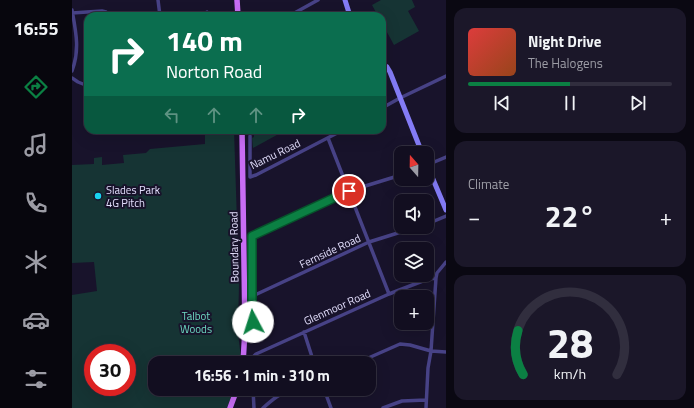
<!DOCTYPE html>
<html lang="en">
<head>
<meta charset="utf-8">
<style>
  :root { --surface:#120e20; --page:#1b1729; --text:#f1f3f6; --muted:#9c9ca5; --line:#312e3e; --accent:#0b8043 }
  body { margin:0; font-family:"Titillium Web",sans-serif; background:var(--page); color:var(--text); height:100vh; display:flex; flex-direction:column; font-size:15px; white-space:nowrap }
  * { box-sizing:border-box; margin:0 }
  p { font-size:13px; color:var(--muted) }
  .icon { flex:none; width:22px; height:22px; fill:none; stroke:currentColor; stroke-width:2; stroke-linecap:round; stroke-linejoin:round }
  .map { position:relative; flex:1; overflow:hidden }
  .details { display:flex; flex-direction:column; gap:8px; padding:8px; background:#0a0812; width:248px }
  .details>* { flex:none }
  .banner { position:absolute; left:12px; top:12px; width:302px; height:122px; border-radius:12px; box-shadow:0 4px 16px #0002,0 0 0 1px var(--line); background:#0b6e4f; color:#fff; overflow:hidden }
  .needle { width:26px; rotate:340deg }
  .buttons { position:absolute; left:322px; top:146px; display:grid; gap:8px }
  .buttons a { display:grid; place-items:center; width:40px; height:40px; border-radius:8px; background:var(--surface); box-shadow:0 4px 16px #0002,0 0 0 1px var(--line); font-size:20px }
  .speed { position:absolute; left:12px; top:344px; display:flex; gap:8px; font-size:20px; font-weight:700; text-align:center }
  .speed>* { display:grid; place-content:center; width:52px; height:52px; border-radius:50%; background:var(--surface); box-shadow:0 4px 16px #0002,0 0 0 1px var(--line); line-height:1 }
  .speed .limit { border:6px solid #d22; background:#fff; color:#111 }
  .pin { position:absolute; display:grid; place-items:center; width:34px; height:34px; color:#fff; margin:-17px; border:2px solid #fff; border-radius:50%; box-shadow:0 1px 4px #0007 }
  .me { position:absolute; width:44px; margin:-22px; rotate:355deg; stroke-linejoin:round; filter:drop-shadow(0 0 3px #0008) }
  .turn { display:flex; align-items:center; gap:14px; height:84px; padding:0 16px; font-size:18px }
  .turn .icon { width:52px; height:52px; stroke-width:2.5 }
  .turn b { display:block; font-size:28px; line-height:34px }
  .lanes { display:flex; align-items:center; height:38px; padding:0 16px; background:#0003; justify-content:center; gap:20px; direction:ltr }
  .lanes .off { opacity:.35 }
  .big { font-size:30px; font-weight:700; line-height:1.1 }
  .details .tile { flex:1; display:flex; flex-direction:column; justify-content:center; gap:6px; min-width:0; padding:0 14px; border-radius:12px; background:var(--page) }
  .details .dial { align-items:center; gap:0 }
  .dial svg { height:104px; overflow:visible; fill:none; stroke:var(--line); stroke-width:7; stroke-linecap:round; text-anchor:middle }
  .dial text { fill:var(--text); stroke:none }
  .song { display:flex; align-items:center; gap:12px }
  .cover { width:48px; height:48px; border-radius:6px; background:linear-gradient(135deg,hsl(0 70% 55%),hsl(20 70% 35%)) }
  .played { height:4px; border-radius:2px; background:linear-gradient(90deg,var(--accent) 50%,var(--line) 50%) }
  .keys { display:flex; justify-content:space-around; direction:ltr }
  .heat { display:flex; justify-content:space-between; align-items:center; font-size:22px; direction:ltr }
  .trip { position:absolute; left:76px; top:356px; width:228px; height:40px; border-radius:12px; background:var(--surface); box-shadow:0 4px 16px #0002,0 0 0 1px var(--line); font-weight:700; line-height:40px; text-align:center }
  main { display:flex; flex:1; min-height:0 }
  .tab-bar { display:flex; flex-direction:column; width:72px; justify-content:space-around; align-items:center; background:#07060d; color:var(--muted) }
  .tab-bar .icon { width:28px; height:28px }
  .tab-bar .active { color:var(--accent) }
  .tab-bar b { font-size:18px; color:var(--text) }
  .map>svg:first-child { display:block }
</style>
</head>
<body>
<main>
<nav class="tab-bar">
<b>16:55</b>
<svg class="icon active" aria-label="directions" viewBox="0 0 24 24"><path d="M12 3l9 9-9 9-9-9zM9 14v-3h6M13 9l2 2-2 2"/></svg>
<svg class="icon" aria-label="music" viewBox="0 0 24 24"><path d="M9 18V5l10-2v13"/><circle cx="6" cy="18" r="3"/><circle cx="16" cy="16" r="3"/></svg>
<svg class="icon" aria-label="phone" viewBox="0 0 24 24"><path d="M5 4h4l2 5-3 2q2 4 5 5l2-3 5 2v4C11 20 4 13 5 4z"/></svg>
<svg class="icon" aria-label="climate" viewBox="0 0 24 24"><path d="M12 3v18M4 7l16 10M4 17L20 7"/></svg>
<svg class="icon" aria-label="car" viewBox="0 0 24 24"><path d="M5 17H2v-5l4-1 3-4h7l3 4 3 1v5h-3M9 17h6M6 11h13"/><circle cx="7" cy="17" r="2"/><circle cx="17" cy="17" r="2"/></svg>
<svg class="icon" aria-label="filters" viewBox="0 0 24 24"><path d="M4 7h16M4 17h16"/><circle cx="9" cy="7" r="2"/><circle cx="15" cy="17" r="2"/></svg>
</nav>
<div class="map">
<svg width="374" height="408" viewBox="0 0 374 408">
  <rect width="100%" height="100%" fill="#18132b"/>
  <path fill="#163434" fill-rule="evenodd" d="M309 0H340L343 7 336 11 347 31 322 45 310 23V16H306L300 5Z
    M133 130H162L167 283 166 333 169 358 168 363H83V389H162L155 408H0V295L25 291 22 262 0 263V165L22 164V158L30 157V165L52 163 51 155 74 153 78 149 133 144ZM21 353H55V387H21Z
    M178 130H214L181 148 180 138 182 137V134H178Z"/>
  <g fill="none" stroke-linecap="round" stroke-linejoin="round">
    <path stroke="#474286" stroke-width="3.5" d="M86 0 88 16
      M0 10C4 32 8 50 0 71
      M135 12 137 16
      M0 13 30 11 34 12 37 16
      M217 16 246 0
      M0 78 6 82 16 86
      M310 108 328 98 374 76
      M178 136V177L184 175 271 130
      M256 138 317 294
      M355 165 374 157
      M355 224 374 216
      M180 295 185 294 297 242 345 227
      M181 330V313L180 299V236L277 191 329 175
      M232 332 242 363
      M181 363V357L184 354 317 294 356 279 364 278
      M285 363 328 344 338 345 359 351 374 352
      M181 389 182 408
      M252 389 259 408
      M191 408C200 400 208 393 220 389
      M311 408 330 401 354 400
      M354 408 356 368 359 351 364 278 365 273 374 262"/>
    <path stroke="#847cf6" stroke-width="5" d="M273 0 278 16
      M310 64 315 67 318 72 350 153
      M355 165 374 210"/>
    <path stroke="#c86df5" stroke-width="5.5" d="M165 0 166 16
      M170 130 173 330 171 363
      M158 408 165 389"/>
  </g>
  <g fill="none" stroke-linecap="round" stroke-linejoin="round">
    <g stroke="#07532c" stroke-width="10">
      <path id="route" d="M181 322 180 299V236L277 191"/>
    </g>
    <use href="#route" stroke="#0b8043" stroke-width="7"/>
  </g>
  <circle fill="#18d2f0" stroke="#18132b" stroke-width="1.5" cx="26" cy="196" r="4"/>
  <g text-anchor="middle" stroke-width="4" stroke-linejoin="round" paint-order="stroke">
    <g font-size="11" fill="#e3dffd" stroke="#18132b">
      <text transform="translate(203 154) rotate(-26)" y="4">Namu Road</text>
      <text transform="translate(162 247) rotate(-91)" y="4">Boundary Road</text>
      <text transform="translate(258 251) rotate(-25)" y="4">Fernside Road</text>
      <text transform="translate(265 307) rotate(-24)" y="4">Glenmoor Road</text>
    </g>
    <g font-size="11" fill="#e3dffd" stroke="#18132b" text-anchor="start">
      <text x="34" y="194">Slades Park<tspan x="34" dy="13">4G Pitch</tspan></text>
    </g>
    <g font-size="11" fill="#6edac3" stroke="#18132b">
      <text x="124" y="320">Talbot<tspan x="124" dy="13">Woods</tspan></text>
    </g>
  </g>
</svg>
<div class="buttons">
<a><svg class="needle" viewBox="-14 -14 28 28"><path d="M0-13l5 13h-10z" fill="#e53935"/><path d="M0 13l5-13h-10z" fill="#9c9ca5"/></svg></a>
<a><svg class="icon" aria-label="sound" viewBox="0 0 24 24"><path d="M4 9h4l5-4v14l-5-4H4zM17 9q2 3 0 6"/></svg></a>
<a><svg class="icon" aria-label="layers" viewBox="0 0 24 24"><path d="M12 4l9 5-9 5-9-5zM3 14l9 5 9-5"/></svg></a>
<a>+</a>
</div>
<div class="speed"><div class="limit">30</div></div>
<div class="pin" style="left:277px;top:191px;background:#d93025"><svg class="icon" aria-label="arrive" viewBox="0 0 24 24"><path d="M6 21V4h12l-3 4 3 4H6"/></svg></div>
<svg class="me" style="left:181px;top:322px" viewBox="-20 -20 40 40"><circle r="19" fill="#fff"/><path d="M0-13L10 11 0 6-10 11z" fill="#0b8043"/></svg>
<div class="trip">16:56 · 1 min · 310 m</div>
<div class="banner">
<div class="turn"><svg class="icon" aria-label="right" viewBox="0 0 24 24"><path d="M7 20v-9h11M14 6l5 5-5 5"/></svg><div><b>140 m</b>Norton Road</div></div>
<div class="lanes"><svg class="icon off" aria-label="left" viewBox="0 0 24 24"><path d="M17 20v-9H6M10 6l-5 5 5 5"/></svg><svg class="icon off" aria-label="ahead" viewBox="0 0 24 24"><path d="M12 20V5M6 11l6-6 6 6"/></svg><svg class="icon off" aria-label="ahead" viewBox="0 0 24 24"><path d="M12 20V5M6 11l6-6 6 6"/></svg><svg class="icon" aria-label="right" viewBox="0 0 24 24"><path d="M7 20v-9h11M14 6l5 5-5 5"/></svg></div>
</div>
</div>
<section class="details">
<div class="tile">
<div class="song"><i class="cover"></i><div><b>Night Drive</b><p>The Halogens</p></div></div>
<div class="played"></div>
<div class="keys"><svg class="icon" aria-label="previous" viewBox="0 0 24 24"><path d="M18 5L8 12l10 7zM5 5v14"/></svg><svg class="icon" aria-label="pause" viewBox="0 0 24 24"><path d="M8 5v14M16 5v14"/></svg><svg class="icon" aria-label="next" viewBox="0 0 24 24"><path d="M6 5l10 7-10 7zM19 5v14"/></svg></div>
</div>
<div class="tile"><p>Climate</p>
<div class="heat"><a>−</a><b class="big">22°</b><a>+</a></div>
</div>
<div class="tile dial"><svg viewBox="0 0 100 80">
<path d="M14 69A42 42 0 1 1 86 69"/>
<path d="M14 69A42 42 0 0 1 10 35" stroke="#0b8043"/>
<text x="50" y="56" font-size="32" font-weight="700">28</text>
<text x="50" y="72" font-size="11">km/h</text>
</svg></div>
</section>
</main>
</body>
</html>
